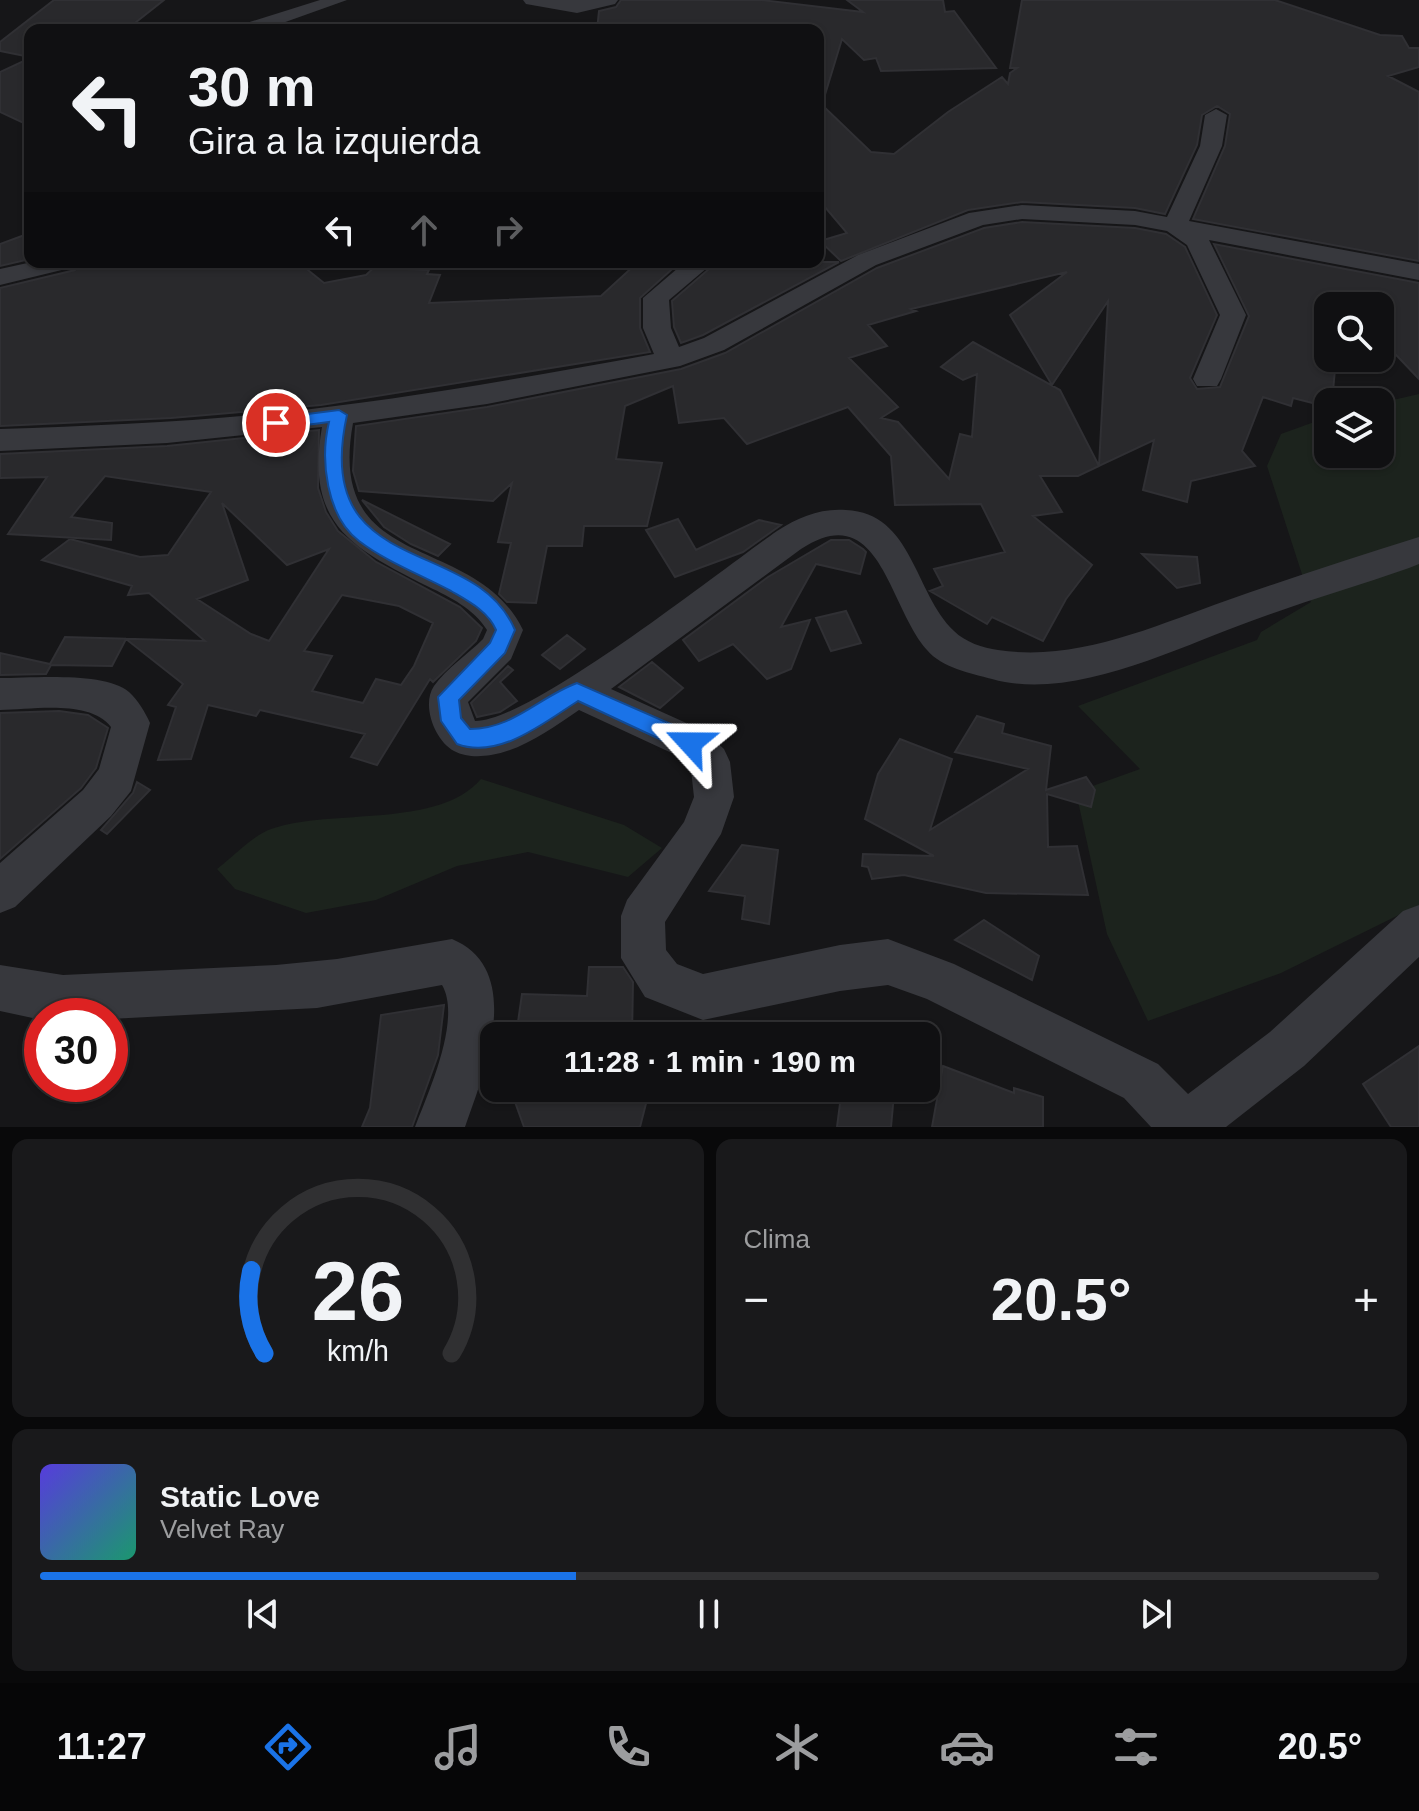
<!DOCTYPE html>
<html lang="es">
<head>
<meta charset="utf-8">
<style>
  :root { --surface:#101012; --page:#19191b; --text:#f1f3f6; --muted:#9c9d9f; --line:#303032; --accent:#1a73e8 }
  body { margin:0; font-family:Helvetica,sans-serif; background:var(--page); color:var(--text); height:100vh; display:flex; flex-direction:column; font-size:30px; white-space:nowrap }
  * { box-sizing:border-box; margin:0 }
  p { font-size:26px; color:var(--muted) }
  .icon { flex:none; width:44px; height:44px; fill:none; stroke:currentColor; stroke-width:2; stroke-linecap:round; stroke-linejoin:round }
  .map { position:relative; height:1127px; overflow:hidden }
  .panel { display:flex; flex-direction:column; gap:12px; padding:12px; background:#09090a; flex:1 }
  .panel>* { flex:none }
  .banner { position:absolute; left:24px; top:24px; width:800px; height:244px; border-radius:16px; box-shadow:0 2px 6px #0004,0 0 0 2px var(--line); background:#101012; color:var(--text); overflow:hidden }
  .controls { position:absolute; left:1314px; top:292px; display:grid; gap:16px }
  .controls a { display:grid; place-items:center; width:80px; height:80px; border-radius:16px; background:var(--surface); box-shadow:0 2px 6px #0004,0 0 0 2px var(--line); font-size:40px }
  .speed { position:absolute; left:24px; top:998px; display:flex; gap:16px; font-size:40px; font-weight:700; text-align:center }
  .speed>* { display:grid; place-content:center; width:104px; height:104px; border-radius:50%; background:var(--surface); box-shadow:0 2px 6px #0004,0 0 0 2px var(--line); line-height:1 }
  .speed .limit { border:12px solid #d22; background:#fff; color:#111 }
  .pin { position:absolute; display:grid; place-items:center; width:68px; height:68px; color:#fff; margin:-34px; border:4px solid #fff; border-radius:50%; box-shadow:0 2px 8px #0007 }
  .me { position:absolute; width:88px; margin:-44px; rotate:294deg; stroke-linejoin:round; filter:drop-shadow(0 0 6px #0008) }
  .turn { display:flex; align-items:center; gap:28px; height:168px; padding:0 32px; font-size:36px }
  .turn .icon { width:104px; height:104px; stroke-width:2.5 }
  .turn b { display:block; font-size:56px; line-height:68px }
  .lanes { display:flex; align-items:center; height:76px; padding:0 32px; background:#0003; justify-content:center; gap:40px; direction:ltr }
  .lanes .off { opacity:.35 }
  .big { font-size:60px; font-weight:700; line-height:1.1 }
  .panel .widget { flex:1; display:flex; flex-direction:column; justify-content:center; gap:12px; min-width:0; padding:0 28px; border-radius:16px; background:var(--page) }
  .panel .dial { align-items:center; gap:0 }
  .dial svg { height:208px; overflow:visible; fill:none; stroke:var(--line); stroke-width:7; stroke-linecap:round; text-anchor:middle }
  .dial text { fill:var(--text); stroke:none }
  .song { display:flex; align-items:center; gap:24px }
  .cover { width:96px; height:96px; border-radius:12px; background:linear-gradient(135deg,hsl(250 70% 55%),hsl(160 70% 35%)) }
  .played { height:8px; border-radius:4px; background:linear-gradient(90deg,var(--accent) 40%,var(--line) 40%) }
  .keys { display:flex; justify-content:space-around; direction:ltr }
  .heat { display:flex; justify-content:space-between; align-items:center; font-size:44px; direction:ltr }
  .panel .tiles { flex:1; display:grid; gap:12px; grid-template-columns:1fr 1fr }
  .widget:last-child { grid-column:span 2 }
  .trip { position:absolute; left:480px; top:1022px; width:460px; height:80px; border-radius:16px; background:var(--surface); box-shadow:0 2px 6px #0004,0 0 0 2px var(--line); font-weight:700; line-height:80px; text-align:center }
  .menu { display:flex; height:128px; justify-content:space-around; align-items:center; background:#060607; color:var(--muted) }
  .menu .icon { width:56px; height:56px }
  .menu .active { color:var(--accent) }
  .menu b { font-size:36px; color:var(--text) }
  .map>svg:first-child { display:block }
</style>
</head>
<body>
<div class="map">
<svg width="1419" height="1127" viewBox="0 0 1419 1127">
  <rect width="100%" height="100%" fill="#161618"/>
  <path fill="#1c231d" d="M1419 394V905L1281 973 1148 1021 1107 934 1076 792 1140 769 1078 706 1257 640 1261 632 1311 602 1267 466 1281 434 1328 417V454H1380V403Z
    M481 779 624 825 662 848 628 877 528 852 457 866 376 900 306 913 235 889 217 869C233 857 252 836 271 829 333 808 438 829 481 779Z"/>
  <path fill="#29292c" stroke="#303034" stroke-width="2" fill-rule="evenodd" d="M54 0H164L126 30H30V57L0 51V42Z
    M621 0H761L863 12 847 0H943L945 12 954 11 996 68 881 71 876 58 864 60 842 39 824 98H818V30H597L599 11 616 7Z
    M1022 0H1275L1380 35 1402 36 1409 48H1419V67L1388 76 1419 92V261L1193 219 1225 146 1230 114 1217 106 1202 115 1197 145 1165 214 1135 208 1022 202 968 210 841 261 820 241 847 233 818 199V101L871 152 894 154 948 112 1002 77 1008 84 1010 73 1017 68H1010Z
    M30 58V126L0 112V72Z
    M1022 222 1135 228 1166 234 1185 247 1217 315 1190 378 1197 389 1220 387 1249 316 1214 244 1419 283V379L1380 338V306L1328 303V358H1336L1332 402H1328V407L1293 398 1291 406 1263 397 1242 451 1255 466 1191 481 1187 502 1143 490 1154 440 1099 466 1108 301 1052 385 1010 315 1067 272 911 309 916 311 868 325 887 346 849 358 898 407 881 418 898 422 949 479 960 434 972 437 977 374 963 380 941 367 973 342 1060 390 1099 466 1078 476H1040L1062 512 1033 516 1092 565 1066 599 1043 641 992 617 987 624 930 591 943 586 934 569 1005 552 981 504 895 505 891 456 848 407 747 444 724 418 679 423 673 386 625 406 616 459 662 463 647 526H584L582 546H547L536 603 507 602 499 594 511 543 498 542 512 483 493 501 359 491 353 471 356 426 487 407 681 369 725 353 877 268 984 228Z
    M30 233V259L0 266V244Z
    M81 262H298L324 283 366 275 380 262H412L407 269 429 270 427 274 440 275 429 303 601 296 638 262H680L640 298V328L650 352 321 405 171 418 0 426V288L75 270Z
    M717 262H839L703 335 681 343 674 327 672 301Z
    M319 430 318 488 326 512 338 531 376 562 460 607 482 628 476 641 433 682 430 679 377 765 351 757 365 734 260 710 256 716 208 705 191 759 158 760 176 707 168 705 183 684 126 639 112 666 51 665 46 674 0 675V653L50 664 65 637 205 641 149 593 128 595 132 586 42 560 70 539 140 557 168 555 211 492 105 476 71 517 112 523 111 540 8 534 47 477 0 478V454L167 446ZM222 503 287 565 329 549 269 641 251 634 197 599 248 580ZM342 595 399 606 433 623 414 666 401 685 376 679 363 703 312 691 332 656 304 651Z
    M362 500 450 544 438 556 411 544 384 527Z
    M678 519 696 550 759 520 781 525 743 552 675 577 646 530Z
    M831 540H849L863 549 866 552 860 574 816 564 781 627 810 620 791 669 767 679 733 644 699 661 683 640 768 577Z
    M1142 554 1197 557 1200 583 1177 588Z
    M846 611 861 643 831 651 816 618Z
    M567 635 585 649 560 669 542 655Z
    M652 662 683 688 660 708 619 687Z
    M508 666 513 670 500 682 517 701 500 712 477 717 471 703Z
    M59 711 88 715 108 728 96 768 81 788 0 859V713Z
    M977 716 1004 724 1002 733 1051 746 1046 790 1086 777 1095 790 1091 807 1047 794 1048 847 1077 846 1088 895 986 893 904 875 872 879 868 867 862 866 863 854 934 856 865 819 878 774 900 739 952 759 930 830 1028 769 955 752Z
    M137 782 150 790 107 834 101 830 133 793Z
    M742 845 778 850 769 924 742 919 745 896 709 891Z
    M984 920 1039 956 1032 980 955 940Z
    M589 967H623L633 982 632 1036H516L522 994 587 996Z
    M444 1005 438 1055 412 1127H362L370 1108 381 1015Z
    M1419 1046V1127H1391L1363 1084Z
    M943 1066 1014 1093V1088L1043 1097V1127H932Z
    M510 1088H650L640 1127H524Z
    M842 1088 894 1094 891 1127H837Z"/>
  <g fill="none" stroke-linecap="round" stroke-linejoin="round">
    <path fill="#37383d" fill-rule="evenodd" d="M320 0H347L263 30H235L237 26Z
      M523 0H618L615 4 577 13 526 4Z
      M1216 109 1227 115 1222 146 1189 221 1419 264V280L1209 240 1246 315 1221 379 1217 386H1197L1193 379 1220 315 1187 245 1167 231 1135 225 1022 219 983 225 876 265 724 350 680 366 487 404 353 423C325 576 474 530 523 630L511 659 468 702 475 721C530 722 722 569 777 531 799 517 820 508 846 510 913 513 914 593 954 631 965 642 983 648 998 650 1078 662 1154 626 1228 600 1291 578 1355 557 1419 537V564L1409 568C1358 586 1305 601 1254 620 1178 647 1073 702 992 679 970 673 942 668 927 650 888 606 880 497 801 549L611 689 704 731 724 749 730 762 734 797 721 834 665 922 666 950 677 964 703 974 840 945 888 939 954 964 1158 1064 1188 1094 1270 1032 1403 911 1419 905V957L1304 1066 1226 1127H1151L1124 1098 927 999 888 985 840 991 703 1020 645 997 621 958V916L627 900 684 822 694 797 691 770 676 755 579 710C552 728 523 750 491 755 479 757 465 757 454 751 435 741 421 705 434 686 446 669 468 654 483 639L487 630C474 609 450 597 429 587 352 548 305 525 322 427L167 443 0 451V429C91 426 183 422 274 413 401 400 528 377 654 354L643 328V298L685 262H714L669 300 671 328 679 347 704 338 858 255 969 213 1022 205 1135 211 1167 217 1200 146 1205 115Z
      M32 262H78L74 267 0 285V269Z
      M0 678C31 678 105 671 129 692 138 700 145 712 150 723L131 791 111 816 15 907 0 913V863L83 790 99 769 111 727C89 699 32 710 0 710Z
      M452 939C526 970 484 1073 465 1127H415C428 1093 462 1019 442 985L317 1008 110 1019V1016H42V1020L0 1011V965L63 975 276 965 337 959Z"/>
  </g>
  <path fill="#1a73e8" stroke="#114b97" stroke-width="2" d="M339 410 347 415C310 581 475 534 515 630L505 653 459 700 461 718 470 729C513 729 539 697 577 683L698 736 701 743 698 750H683L578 701C545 722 499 760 457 744L441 721 438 697 490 643 496 630C488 611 468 601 451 591 421 575 385 561 359 541 326 516 320 459 329 422L276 429 268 423 276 418Z"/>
</svg>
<div class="controls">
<a><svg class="icon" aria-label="search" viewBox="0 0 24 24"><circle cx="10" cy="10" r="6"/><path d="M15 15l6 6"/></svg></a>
<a><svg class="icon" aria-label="layers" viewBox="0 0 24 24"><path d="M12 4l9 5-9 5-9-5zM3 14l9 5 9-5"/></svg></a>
</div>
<div class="speed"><div class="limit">30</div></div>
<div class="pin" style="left:276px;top:423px;background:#d93025"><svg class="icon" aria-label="arrive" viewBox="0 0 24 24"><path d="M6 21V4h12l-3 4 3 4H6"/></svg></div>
<svg class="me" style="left:690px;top:743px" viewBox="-20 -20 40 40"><path d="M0-17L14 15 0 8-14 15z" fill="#1a73e8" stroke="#fff" stroke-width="4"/></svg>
<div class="trip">11:28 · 1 min · 190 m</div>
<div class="banner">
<div class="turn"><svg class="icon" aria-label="left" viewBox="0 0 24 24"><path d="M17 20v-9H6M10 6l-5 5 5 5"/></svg><div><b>30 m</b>Gira a la izquierda</div></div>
<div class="lanes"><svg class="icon" aria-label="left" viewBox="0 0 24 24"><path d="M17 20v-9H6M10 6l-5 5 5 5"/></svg><svg class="icon off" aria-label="ahead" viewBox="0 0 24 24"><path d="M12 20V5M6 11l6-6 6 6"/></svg><svg class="icon off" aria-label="right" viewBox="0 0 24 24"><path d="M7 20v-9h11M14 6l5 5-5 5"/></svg></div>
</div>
</div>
<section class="panel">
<div class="tiles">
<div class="widget dial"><svg viewBox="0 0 100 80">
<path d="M14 69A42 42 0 1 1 86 69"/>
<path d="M14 69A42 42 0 0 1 9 37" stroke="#1a73e8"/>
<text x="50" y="56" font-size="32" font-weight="700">26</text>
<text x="50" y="72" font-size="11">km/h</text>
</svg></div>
<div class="widget"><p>Clima</p>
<div class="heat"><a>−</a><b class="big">20.5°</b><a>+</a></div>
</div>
<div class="widget">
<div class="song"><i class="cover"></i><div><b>Static Love</b><p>Velvet Ray</p></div></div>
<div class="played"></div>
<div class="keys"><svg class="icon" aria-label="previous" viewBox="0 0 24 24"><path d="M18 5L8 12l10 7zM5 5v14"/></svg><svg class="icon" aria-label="pause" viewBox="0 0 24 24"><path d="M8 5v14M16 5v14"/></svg><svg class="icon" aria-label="next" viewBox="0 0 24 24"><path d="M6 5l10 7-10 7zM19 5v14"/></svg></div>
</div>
</div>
</section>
<nav class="menu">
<b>11:27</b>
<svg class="icon active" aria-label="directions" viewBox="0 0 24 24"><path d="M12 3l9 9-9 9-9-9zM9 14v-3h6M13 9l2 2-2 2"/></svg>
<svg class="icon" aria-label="music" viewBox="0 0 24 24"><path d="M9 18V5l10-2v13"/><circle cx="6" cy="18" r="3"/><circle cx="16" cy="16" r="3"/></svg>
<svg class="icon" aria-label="phone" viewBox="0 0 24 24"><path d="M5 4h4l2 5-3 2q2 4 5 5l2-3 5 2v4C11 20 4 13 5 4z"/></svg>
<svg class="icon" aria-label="climate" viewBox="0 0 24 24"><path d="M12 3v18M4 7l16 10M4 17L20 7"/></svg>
<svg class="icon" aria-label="car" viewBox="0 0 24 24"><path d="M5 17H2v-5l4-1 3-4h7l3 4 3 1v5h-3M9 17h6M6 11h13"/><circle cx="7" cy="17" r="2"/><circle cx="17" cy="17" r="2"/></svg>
<svg class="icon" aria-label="filters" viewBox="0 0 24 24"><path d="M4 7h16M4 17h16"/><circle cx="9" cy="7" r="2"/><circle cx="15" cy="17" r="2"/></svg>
<b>20.5°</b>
</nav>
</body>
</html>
